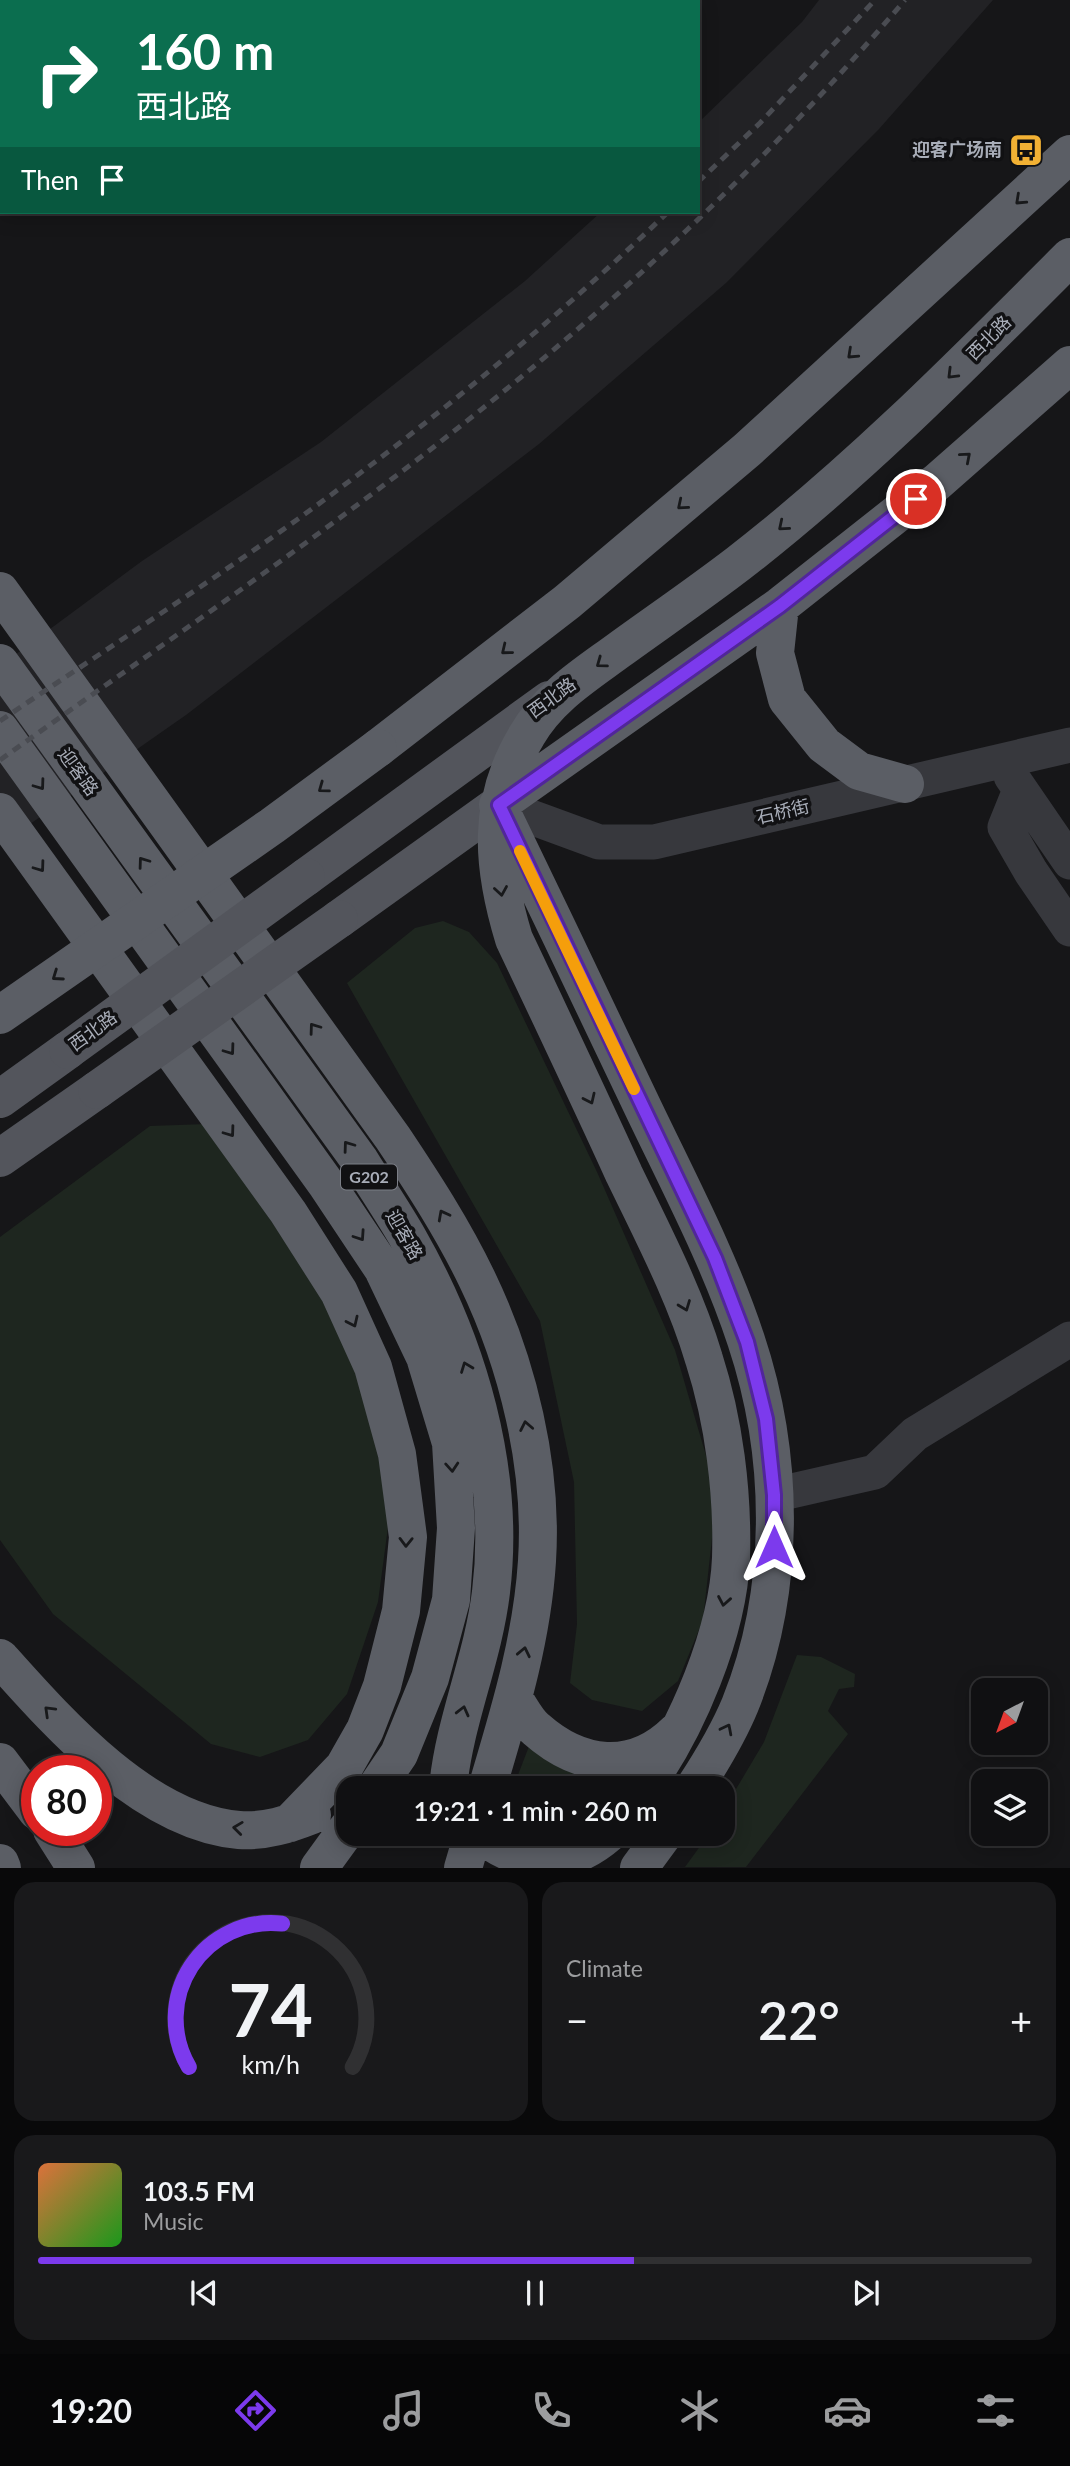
<!DOCTYPE html>
<html lang="en">
<head>
<meta charset="utf-8">
<style>
  :root { --surface:#101012; --page:#19191b; --text:#f1f3f6; --muted:#9c9d9f; --line:#303032; --accent:#7c3aed }
  body { margin:0; font-family:Lato,"Noto Sans SC",sans-serif; background:var(--page); color:var(--text); height:100vh; display:flex; flex-direction:column; font-size:26px; white-space:nowrap }
  * { box-sizing:border-box; margin:0 }
  p { font-size:23px; color:var(--muted) }
  .icon { flex:none; width:38px; height:38px; fill:none; stroke:currentColor; stroke-width:2; stroke-linecap:round; stroke-linejoin:round }
  .map { position:relative; height:1868px; overflow:hidden }
  .drawer { display:flex; flex-direction:column; gap:14px; padding:14px; background:#09090a; flex:1 }
  .drawer>* { flex:none }
  .banner { position:absolute; left:0px; top:0px; width:700px; height:214px; box-shadow:0 4px 18px #0003,0 0 0 2px var(--line); background:#0b6e4f; color:#fff; overflow:hidden }
  .needle { width:46px; rotate:221deg }
  .tools { position:absolute; left:971px; top:1678px; display:grid; gap:14px }
  .tools a { display:grid; place-items:center; width:77px; height:77px; border-radius:14px; background:var(--surface); box-shadow:0 4px 18px #0003,0 0 0 2px var(--line); font-size:35px }
  .speed { position:absolute; left:21px; top:1755px; display:flex; gap:14px; font-size:35px; font-weight:700; text-align:center }
  .speed>* { display:grid; place-content:center; width:91px; height:91px; border-radius:50%; background:var(--surface); box-shadow:0 4px 18px #0003,0 0 0 2px var(--line); line-height:1 }
  .speed .limit { border:10px solid #d22; background:#fff; color:#111 }
  .pin { position:absolute; display:grid; place-items:center; width:60px; height:60px; color:#fff; margin:-30px; border:4px solid #fff; border-radius:50%; box-shadow:0 2px 7px #0007 }
  .me { position:absolute; width:77px; margin:-38px; rotate:0deg; stroke-linejoin:round; filter:drop-shadow(0 0 5px #0008) }
  .turn { display:flex; align-items:center; gap:24px; height:147px; padding:0 21px; font-size:32px }
  .turn .icon { width:91px; height:91px; stroke-width:2.5 }
  .turn b { display:block; font-size:49px; line-height:60px }
  .then { display:flex; align-items:center; height:66px; padding:0 21px; background:#0003; gap:14px; font-size:26px }
  .big { font-size:52px; font-weight:600; line-height:1.1 }
  .drawer .card { flex:1; display:flex; flex-direction:column; justify-content:center; gap:10px; min-width:0; padding:0 24px; border-radius:21px; background:var(--page) }
  .drawer .dial { align-items:center; gap:0 }
  .dial svg { height:182px; overflow:visible; fill:none; stroke:var(--line); stroke-width:7; stroke-linecap:round; text-anchor:middle }
  .dial text { fill:var(--text); stroke:none }
  .song { display:flex; align-items:center; gap:21px }
  .cover { width:84px; height:84px; border-radius:10px; background:linear-gradient(135deg,hsl(20 70% 55%),hsl(120 70% 35%)) }
  .played { height:7px; border-radius:4px; background:linear-gradient(90deg,var(--accent) 60%,var(--line) 60%) }
  .keys { display:flex; justify-content:space-around; direction:ltr }
  .heat { display:flex; justify-content:space-between; align-items:center; font-size:38px; direction:ltr }
  .drawer .tiles { flex:1; display:grid; gap:14px; grid-template-columns:1fr 1fr }
  .card:last-child { grid-column:span 2 }
  .trip { position:absolute; left:336px; top:1776px; width:399px; height:70px; border-radius:21px; background:var(--surface); box-shadow:0 4px 18px #0003,0 0 0 2px var(--line); font-weight:600; line-height:70px; text-align:center }
  .tab-bar { display:flex; height:112px; justify-content:space-around; align-items:center; background:#060607; color:var(--muted) }
  .tab-bar .icon { width:49px; height:49px }
  .tab-bar .active { color:var(--accent) }
  .tab-bar b { font-size:32px; color:var(--text) }
  .map>svg:first-child { display:block }
</style>
</head>
<body>
<div class="map">
<svg width="1070" height="1868" viewBox="0 0 1070 1868">
  <rect width="100%" height="100%" fill="#161618"/>
  <path fill="#222225" d="M819 0H993L879 129 726 283 539 444 186 715 0 845V666L142 561 321 442 525 281 601 212H698V123L802 22Z"/>
  <path fill="#1e261f" d="M443 921 469 932 497 963 597 1172 675 1350 717 1493 703 1620 678 1681 642 1711 592 1700 570 1683 577 1624 574 1482 540 1321 347 983 415 928Z
    M207 1124 344 1330 392 1497 378 1602 347 1694 308 1740 260 1757 211 1744 53 1614 0 1540V1237L150 1126Z
    M797 1655 821 1657 855 1674 854 1687 839 1689 828 1711 848 1734 746 1867H685L709 1834H723V1811L764 1742Z
    M531 1741 612 1775 613 1788H513Z"/>
  <g fill="none" stroke-linecap="round" stroke-linejoin="round">
    <path stroke="#37383d" stroke-width="35" d="M1011 776 1070 862
      M1020 790 1005 827 1031 872 1070 929
      M498 805 599 842H654L1070 745
      M774 1495 875 1472 915 1434 1070 1339"/>
    <path stroke="#53555c" stroke-width="38" d="M306 877 549 700
      M339 919 498 805
      M0 1099 68 1050
      M0 1158 97 1090"/>
    <path stroke="#5b5e65" stroke-width="38" d="M0 591 393 1138C423 1183 453 1229 477 1279 518 1364 543 1467 537 1561 532 1640 509 1714 487 1788
      M780 606 775 653 787 699 824 745 859 771 905 784
      M0 663 360 1161C376 1187 393 1212 408 1238 468 1343 506 1470 491 1592 483 1659 454 1722 448 1788
      M0 730 327 1185 383 1269 425 1357 451 1443 456 1528 451 1600 430 1678 399 1754 376 1788
      M378 748 567 602 747 450 1070 154
      M0 812 288 1212 339 1292 373 1367 397 1454 408 1537 401 1611 382 1686 365 1730 344 1767 290 1823
      M0 1658C59 1724 145 1822 239 1830 265 1832 289 1824 312 1815
      M514 1699C521 1709 527 1722 536 1729 580 1768 633 1774 676 1732
      M0 1762 37 1811
      M644 1788C687 1729 728 1632 731 1558 733 1493 724 1421 704 1359 685 1295 653 1234 624 1174 588 1095 551 1017 514 939 492 867 486 802 527 735 549 697 585 675 619 650 659 621 700 593 739 563 859 470 963 364 1070 257
      M694 1788C711 1762 728 1734 740 1705 786 1591 785 1457 746 1340 720 1261 681 1187 645 1112 597 1010 547 907 498 805L780 606 937 482 1070 365
      M52 1830 76 1868
      M481 1834C522 1868 569 1868 608 1834
      M0 1863 2 1868
      M319 1868 348 1828
      M463 1868 473 1834
      M639 1868 664 1834"/>
    <path stroke="#4a4c52" stroke-width="5" stroke-dasharray="9 7" stroke-linecap="butt" d="M698 182 760 123 875 0
      M0 721C99 654 200 589 298 519 428 425 552 323 668 212
      M0 760C179 632 363 509 532 368 666 256 792 133 905 0"/>
    <path stroke="#53555c" stroke-width="38" d="M68 1050 306 877
      M97 1090 339 919"/>
    <path stroke="#5b5e65" stroke-width="38" d="M0 1015 272 826 378 748"/>
  </g>
  <defs><path id="oneway-chevron" d="M-2-3.5L2.5 0L-2 3.5" fill="none" stroke-width="1.6" stroke-linecap="round" stroke-linejoin="round" transform="scale(1.75)"/></defs>
  <g stroke="#18191b">
    <use href="#oneway-chevron" transform="translate(1020 200) rotate(137)"/>
    <use href="#oneway-chevron" transform="translate(852 354) rotate(137)"/>
    <use href="#oneway-chevron" transform="translate(952 374) rotate(135)"/>
    <use href="#oneway-chevron" transform="translate(966 457) rotate(-41)"/>
    <use href="#oneway-chevron" transform="translate(682 505) rotate(140)"/>
    <use href="#oneway-chevron" transform="translate(783 526) rotate(140)"/>
    <use href="#oneway-chevron" transform="translate(506 650) rotate(141)"/>
    <use href="#oneway-chevron" transform="translate(601 663) rotate(144)"/>
    <use href="#oneway-chevron" transform="translate(40 785) rotate(54)"/>
    <use href="#oneway-chevron" transform="translate(323 788) rotate(144)"/>
    <use href="#oneway-chevron" transform="translate(143 862) rotate(-126)"/>
    <use href="#oneway-chevron" transform="translate(40 867) rotate(54)"/>
    <use href="#oneway-chevron" transform="translate(501 891) rotate(81)"/>
    <use href="#oneway-chevron" transform="translate(57 976) rotate(145)"/>
    <use href="#oneway-chevron" transform="translate(314 1028) rotate(-126)"/>
    <use href="#oneway-chevron" transform="translate(230 1050) rotate(54)"/>
    <use href="#oneway-chevron" transform="translate(590 1099) rotate(65)"/>
    <use href="#oneway-chevron" transform="translate(230 1132) rotate(54)"/>
    <use href="#oneway-chevron" transform="translate(348 1146) rotate(-126)"/>
    <use href="#oneway-chevron" transform="translate(443 1215) rotate(-118)"/>
    <use href="#oneway-chevron" transform="translate(360 1236) rotate(56)"/>
    <use href="#oneway-chevron" transform="translate(685 1306) rotate(69)"/>
    <use href="#oneway-chevron" transform="translate(353 1322) rotate(65)"/>
    <use href="#oneway-chevron" transform="translate(466 1367) rotate(-111)"/>
    <use href="#oneway-chevron" transform="translate(526 1426) rotate(-101)"/>
    <use href="#oneway-chevron" transform="translate(452 1467) rotate(86)"/>
    <use href="#oneway-chevron" transform="translate(406 1542) rotate(91)"/>
    <use href="#oneway-chevron" transform="translate(724 1601) rotate(100)"/>
    <use href="#oneway-chevron" transform="translate(524 1652) rotate(-78)"/>
    <use href="#oneway-chevron" transform="translate(49 1711) rotate(-136)"/>
    <use href="#oneway-chevron" transform="translate(463 1711) rotate(-76)"/>
    <use href="#oneway-chevron" transform="translate(727 1729) rotate(-63)"/>
    <use href="#oneway-chevron" transform="translate(238 1828) rotate(-173)"/>
  </g>
  <g fill="none" stroke-linecap="round" stroke-linejoin="round">
    <g stroke="#51269a" stroke-width="18">
      <path id="route" d="M774 1547V1495L766 1419 747 1342 715 1258 499 805 780 606 916 499"/>
    </g>
    <use href="#route" stroke="#7c3aed" stroke-width="12"/>
    <path stroke="#f59e0b" stroke-width="12" d="M520 851 634 1089"/>
  </g>
  <defs>
    <g id="bus-square" transform="scale(1.75)"><rect x="-9" y="-9" width="18" height="18" rx="4" fill="#f2b134" stroke="#111113"/><path d="M-5-6H5V4H4V6H2V4H-2V6H-4V4H-5ZM-3.5-4V0h7V-4ZM-3.5 1.2v1.5H-2V1.2ZM2 1.2v1.5H3.5V1.2Z" fill="#111"/></g>
  </defs>
  <g fill-rule="evenodd">
    <use href="#bus-square" x="1026" y="150"/>
  </g>
  <g text-anchor="middle" stroke-width="7" stroke-linejoin="round" paint-order="stroke">
    <rect fill="#111113" stroke="#7b7e86" stroke-width="2" x="341" y="1164.5" width="56" height="25" rx="5"/>
    <g font-size="16" font-weight="bold" fill="#a8adb8">
      <text x="369" y="1183">G202</text>
    </g>
    <g font-size="18" font-weight="bold" fill="#a8adb8" stroke="#111113" text-anchor="end">
      <text x="1002" y="156">迎客广场南</text>
    </g>
    <g font-size="18" fill="#a8adb8" stroke="#111113">
      <text transform="translate(989 338) rotate(-45)" y="6">西北路</text>
      <text transform="translate(552 698) rotate(-36)" y="6">西北路</text>
      <text transform="translate(78 772) rotate(54)" y="6">迎客路</text>
      <text transform="translate(783 812) rotate(-13)" y="6">石桥街</text>
      <text transform="translate(93 1031) rotate(-36)" y="6">西北路</text>
      <text transform="translate(404 1235) rotate(60)" y="6">迎客路</text>
    </g>
  </g>
</svg>
<div class="tools">
<a><svg class="needle" viewBox="-14 -14 28 28"><path d="M0-13l5 13h-10z" fill="#e53935"/><path d="M0 13l5-13h-10z" fill="#9c9d9f"/></svg></a>
<a><svg class="icon" aria-label="layers" viewBox="0 0 24 24"><path d="M12 4l9 5-9 5-9-5zM3 14l9 5 9-5"/></svg></a>
</div>
<div class="speed"><div class="limit">80</div></div>
<div class="pin" style="left:916px;top:499px;background:#d93025"><svg class="icon" aria-label="arrive" viewBox="0 0 24 24"><path d="M6 21V4h12l-3 4 3 4H6"/></svg></div>
<svg class="me" style="left:774px;top:1547px" viewBox="-20 -20 40 40"><path d="M0-17L14 15 0 8-14 15z" fill="#7c3aed" stroke="#fff" stroke-width="4"/></svg>
<div class="trip">19:21 · 1 min · 260 m</div>
<div class="banner">
<div class="turn"><svg class="icon" aria-label="right" viewBox="0 0 24 24"><path d="M7 20v-9h11M14 6l5 5-5 5"/></svg><div><b>160 m</b>西北路</div></div>
<div class="then">Then<svg class="icon" aria-label="arrive" viewBox="0 0 24 24"><path d="M6 21V4h12l-3 4 3 4H6"/></svg></div>
</div>
</div>
<section class="drawer">
<div class="tiles">
<div class="card dial"><svg viewBox="0 0 100 80">
<path d="M14 69A42 42 0 1 1 86 69"/>
<path d="M14 69A42 42 0 0 1 55 6" stroke="#7c3aed"/>
<text x="50" y="56" font-size="32" font-weight="700">74</text>
<text x="50" y="72" font-size="11">km/h</text>
</svg></div>
<div class="card"><p>Climate</p>
<div class="heat"><a>−</a><b class="big">22°</b><a>+</a></div>
</div>
<div class="card">
<div class="song"><i class="cover"></i><div><b>103.5 FM</b><p>Music</p></div></div>
<div class="played"></div>
<div class="keys"><svg class="icon" aria-label="previous" viewBox="0 0 24 24"><path d="M18 5L8 12l10 7zM5 5v14"/></svg><svg class="icon" aria-label="pause" viewBox="0 0 24 24"><path d="M8 5v14M16 5v14"/></svg><svg class="icon" aria-label="next" viewBox="0 0 24 24"><path d="M6 5l10 7-10 7zM19 5v14"/></svg></div>
</div>
</div>
</section>
<nav class="tab-bar">
<b>19:20</b>
<svg class="icon active" aria-label="directions" viewBox="0 0 24 24"><path d="M12 3l9 9-9 9-9-9zM9 14v-3h6M13 9l2 2-2 2"/></svg>
<svg class="icon" aria-label="music" viewBox="0 0 24 24"><path d="M9 18V5l10-2v13"/><circle cx="6" cy="18" r="3"/><circle cx="16" cy="16" r="3"/></svg>
<svg class="icon" aria-label="phone" viewBox="0 0 24 24"><path d="M5 4h4l2 5-3 2q2 4 5 5l2-3 5 2v4C11 20 4 13 5 4z"/></svg>
<svg class="icon" aria-label="climate" viewBox="0 0 24 24"><path d="M12 3v18M4 7l16 10M4 17L20 7"/></svg>
<svg class="icon" aria-label="car" viewBox="0 0 24 24"><path d="M5 17H2v-5l4-1 3-4h7l3 4 3 1v5h-3M9 17h6M6 11h13"/><circle cx="7" cy="17" r="2"/><circle cx="17" cy="17" r="2"/></svg>
<svg class="icon" aria-label="filters" viewBox="0 0 24 24"><path d="M4 7h16M4 17h16"/><circle cx="9" cy="7" r="2"/><circle cx="15" cy="17" r="2"/></svg>
</nav>
</body>
</html>
